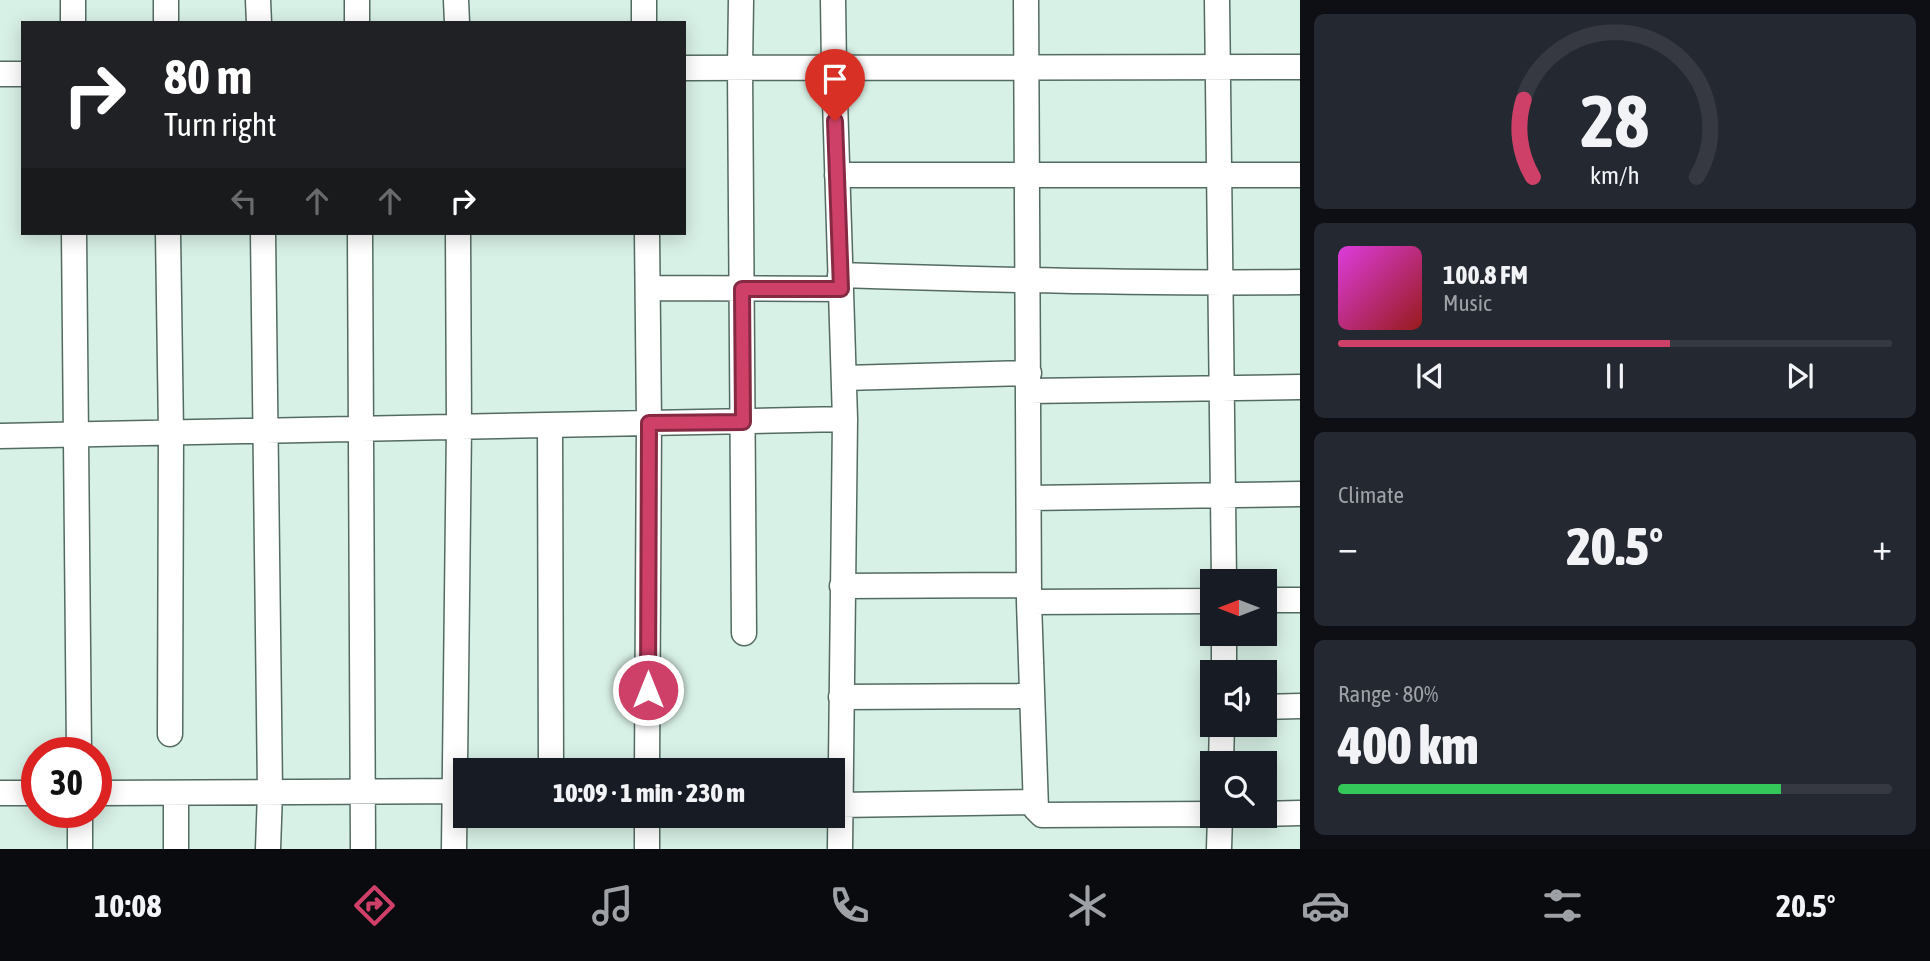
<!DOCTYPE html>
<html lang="en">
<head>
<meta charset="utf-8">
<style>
  :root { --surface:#171b24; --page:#242831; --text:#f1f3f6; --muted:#9ea1a6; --line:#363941; --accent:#ce4067 }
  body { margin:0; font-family:"Asap Condensed",sans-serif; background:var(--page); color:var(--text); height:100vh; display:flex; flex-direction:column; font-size:26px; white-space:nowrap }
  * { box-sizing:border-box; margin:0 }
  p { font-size:23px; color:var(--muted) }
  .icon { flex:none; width:38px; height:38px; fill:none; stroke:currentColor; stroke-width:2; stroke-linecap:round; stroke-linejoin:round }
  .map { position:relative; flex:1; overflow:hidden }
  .panel { display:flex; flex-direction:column; gap:14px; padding:14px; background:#0d0f14; width:630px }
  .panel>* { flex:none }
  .hud { position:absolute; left:21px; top:21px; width:665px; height:214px; border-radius:0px; box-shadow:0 4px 18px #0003; background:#202124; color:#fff; overflow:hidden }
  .needle { width:46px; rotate:270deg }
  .controls { position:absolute; left:1200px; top:569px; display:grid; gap:14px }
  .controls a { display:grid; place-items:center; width:77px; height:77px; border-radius:0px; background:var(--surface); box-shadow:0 4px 18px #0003; font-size:35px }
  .speed { position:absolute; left:21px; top:737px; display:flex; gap:14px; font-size:35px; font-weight:700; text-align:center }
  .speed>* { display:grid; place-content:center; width:91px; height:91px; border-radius:50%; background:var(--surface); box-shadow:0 4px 18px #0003; line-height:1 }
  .speed .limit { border:10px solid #d22; background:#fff; color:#111 }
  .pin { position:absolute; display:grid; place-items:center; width:60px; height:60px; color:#fff; margin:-72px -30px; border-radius:50% 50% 50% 0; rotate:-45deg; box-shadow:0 0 7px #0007 }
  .pin .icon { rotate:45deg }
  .me { position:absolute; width:77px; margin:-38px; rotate:0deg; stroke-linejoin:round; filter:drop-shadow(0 0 5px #0008) }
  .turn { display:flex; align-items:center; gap:24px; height:147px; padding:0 28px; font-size:32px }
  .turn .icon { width:91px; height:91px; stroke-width:2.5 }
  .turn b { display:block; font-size:49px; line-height:60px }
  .lanes { display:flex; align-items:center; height:66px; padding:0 28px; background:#0003; justify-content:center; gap:35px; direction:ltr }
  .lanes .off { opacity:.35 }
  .big { font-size:52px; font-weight:800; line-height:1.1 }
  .panel .widget { flex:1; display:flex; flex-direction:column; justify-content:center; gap:10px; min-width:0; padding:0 24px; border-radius:10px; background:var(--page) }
  .panel .dial { align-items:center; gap:0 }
  .dial svg { height:182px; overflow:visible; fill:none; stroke:var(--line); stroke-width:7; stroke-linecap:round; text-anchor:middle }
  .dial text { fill:var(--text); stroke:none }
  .song { display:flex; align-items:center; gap:21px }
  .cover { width:84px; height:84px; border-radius:10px; background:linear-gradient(135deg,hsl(300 70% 55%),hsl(0 70% 35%)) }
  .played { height:7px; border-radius:4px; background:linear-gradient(90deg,var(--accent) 60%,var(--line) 60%) }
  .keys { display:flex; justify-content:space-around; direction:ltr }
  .heat { display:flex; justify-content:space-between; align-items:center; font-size:38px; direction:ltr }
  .charge { height:10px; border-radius:5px; background:linear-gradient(90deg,#34c759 80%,var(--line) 0) }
  .trip { position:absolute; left:453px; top:758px; width:392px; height:70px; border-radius:0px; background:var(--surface); box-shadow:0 4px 18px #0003; font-weight:800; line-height:70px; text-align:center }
  .menu { display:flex; height:112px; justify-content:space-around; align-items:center; background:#090b0e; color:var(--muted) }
  .menu .icon { width:49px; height:49px }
  .menu .current { color:var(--accent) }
  .menu b { font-size:32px; color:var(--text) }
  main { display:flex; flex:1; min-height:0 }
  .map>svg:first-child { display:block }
</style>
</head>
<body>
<main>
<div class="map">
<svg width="1300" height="849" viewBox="0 0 1300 849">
  <rect width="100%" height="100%" fill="#d8f1e6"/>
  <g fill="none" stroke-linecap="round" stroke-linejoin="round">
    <g stroke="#546b61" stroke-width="27">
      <path id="minor" d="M166 0V23
        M258 0 259 23
        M357 0V23
        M456 0 457 23
        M644 0V23
        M741 0 740 68 744 633
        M833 0 834 68 845 419 840 849
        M1026 0 1029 602 1036 809 1042 815 1213 814
        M1217 0 1224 581
        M73 23V0
        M684 68 1300 67
        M0 74H23
        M837 175H1300
        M74 233 79 752
        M168 233 171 432 170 734
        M263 233 270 792 268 849
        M360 233 363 849
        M647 233 649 423 647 770
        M840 275C994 280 1147 284 1300 282
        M648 288 841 289
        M844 378 1029 373
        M1029 391 1300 387
        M550 425 551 770
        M0 436 845 419
        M1029 498 1300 494
        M842 586 1029 585
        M1265 600H1300
        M1029 602 1213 601
        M1224 672V634
        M841 697 1032 696
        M1265 707 1300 706
        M1221 763 1222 724
        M0 793H37
        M96 793 466 791
        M839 805 1035 802
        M80 812V849
        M1265 814 1300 813
        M176 849V793
        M454 849 459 427 458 233
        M647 849V816
        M1219 849 1220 816"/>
    </g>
    <use href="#minor" stroke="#fff" stroke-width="24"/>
  </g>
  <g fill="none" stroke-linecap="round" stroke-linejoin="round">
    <g stroke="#862a43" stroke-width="18">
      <path id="route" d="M648 690 649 423 743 422 742 289H841L835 121"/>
    </g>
    <use href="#route" stroke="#ce4067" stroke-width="12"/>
  </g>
</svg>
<div class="controls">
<a><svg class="needle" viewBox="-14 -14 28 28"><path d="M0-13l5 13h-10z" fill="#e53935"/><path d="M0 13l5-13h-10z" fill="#9ea1a6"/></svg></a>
<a><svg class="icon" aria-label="sound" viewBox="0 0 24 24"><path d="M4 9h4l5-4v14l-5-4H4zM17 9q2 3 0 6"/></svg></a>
<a><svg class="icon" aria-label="search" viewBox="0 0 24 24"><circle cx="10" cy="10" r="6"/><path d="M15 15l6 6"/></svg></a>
</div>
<div class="speed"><div class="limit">30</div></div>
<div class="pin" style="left:835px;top:121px;background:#d93025"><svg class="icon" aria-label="arrive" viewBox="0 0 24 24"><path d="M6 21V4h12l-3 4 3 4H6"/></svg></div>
<svg class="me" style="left:648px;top:690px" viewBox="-20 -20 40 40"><circle r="17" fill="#ce4067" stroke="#fff" stroke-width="3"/><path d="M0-11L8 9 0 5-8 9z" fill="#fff"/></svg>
<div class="trip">10:09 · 1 min · 230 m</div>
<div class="hud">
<div class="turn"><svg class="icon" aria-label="right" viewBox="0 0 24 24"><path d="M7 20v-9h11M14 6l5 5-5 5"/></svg><div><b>80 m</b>Turn right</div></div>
<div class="lanes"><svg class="icon off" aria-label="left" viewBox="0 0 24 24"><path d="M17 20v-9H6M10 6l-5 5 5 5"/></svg><svg class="icon off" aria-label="ahead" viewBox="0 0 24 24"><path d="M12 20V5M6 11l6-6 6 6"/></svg><svg class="icon off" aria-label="ahead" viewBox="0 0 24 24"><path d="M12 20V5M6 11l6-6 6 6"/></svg><svg class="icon" aria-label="right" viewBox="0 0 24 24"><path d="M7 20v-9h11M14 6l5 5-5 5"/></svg></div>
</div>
</div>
<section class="panel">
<div class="widget dial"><svg viewBox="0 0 100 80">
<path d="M14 69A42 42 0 1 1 86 69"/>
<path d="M14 69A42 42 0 0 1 10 35" stroke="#ce4067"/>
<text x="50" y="56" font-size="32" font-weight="700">28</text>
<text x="50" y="72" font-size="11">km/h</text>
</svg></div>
<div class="widget">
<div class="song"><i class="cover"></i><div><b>100.8 FM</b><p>Music</p></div></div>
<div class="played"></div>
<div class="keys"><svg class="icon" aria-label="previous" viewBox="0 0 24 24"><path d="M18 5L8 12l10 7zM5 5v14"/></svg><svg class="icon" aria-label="pause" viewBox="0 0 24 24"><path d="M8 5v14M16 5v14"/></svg><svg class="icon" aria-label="next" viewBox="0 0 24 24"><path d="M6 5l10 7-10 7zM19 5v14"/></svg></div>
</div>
<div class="widget"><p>Climate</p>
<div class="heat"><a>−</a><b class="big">20.5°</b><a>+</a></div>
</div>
<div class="widget"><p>Range · 80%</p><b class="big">400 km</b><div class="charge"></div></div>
</section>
</main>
<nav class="menu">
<b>10:08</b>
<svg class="icon current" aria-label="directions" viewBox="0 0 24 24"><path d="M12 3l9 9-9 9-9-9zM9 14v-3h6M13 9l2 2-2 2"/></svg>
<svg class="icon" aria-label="music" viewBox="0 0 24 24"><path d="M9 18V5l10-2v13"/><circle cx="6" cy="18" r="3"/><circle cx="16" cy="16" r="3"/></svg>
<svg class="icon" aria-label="phone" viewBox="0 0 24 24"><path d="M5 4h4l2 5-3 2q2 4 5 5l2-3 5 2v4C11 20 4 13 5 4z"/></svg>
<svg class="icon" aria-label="climate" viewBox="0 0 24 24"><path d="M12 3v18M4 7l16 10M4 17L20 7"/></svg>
<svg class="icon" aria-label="car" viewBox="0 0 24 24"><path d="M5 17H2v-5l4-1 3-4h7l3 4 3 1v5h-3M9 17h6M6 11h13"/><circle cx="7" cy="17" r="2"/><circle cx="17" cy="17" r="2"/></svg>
<svg class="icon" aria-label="filters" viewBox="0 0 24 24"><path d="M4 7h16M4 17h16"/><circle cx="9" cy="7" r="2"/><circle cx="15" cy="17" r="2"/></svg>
<b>20.5°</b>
</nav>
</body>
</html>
